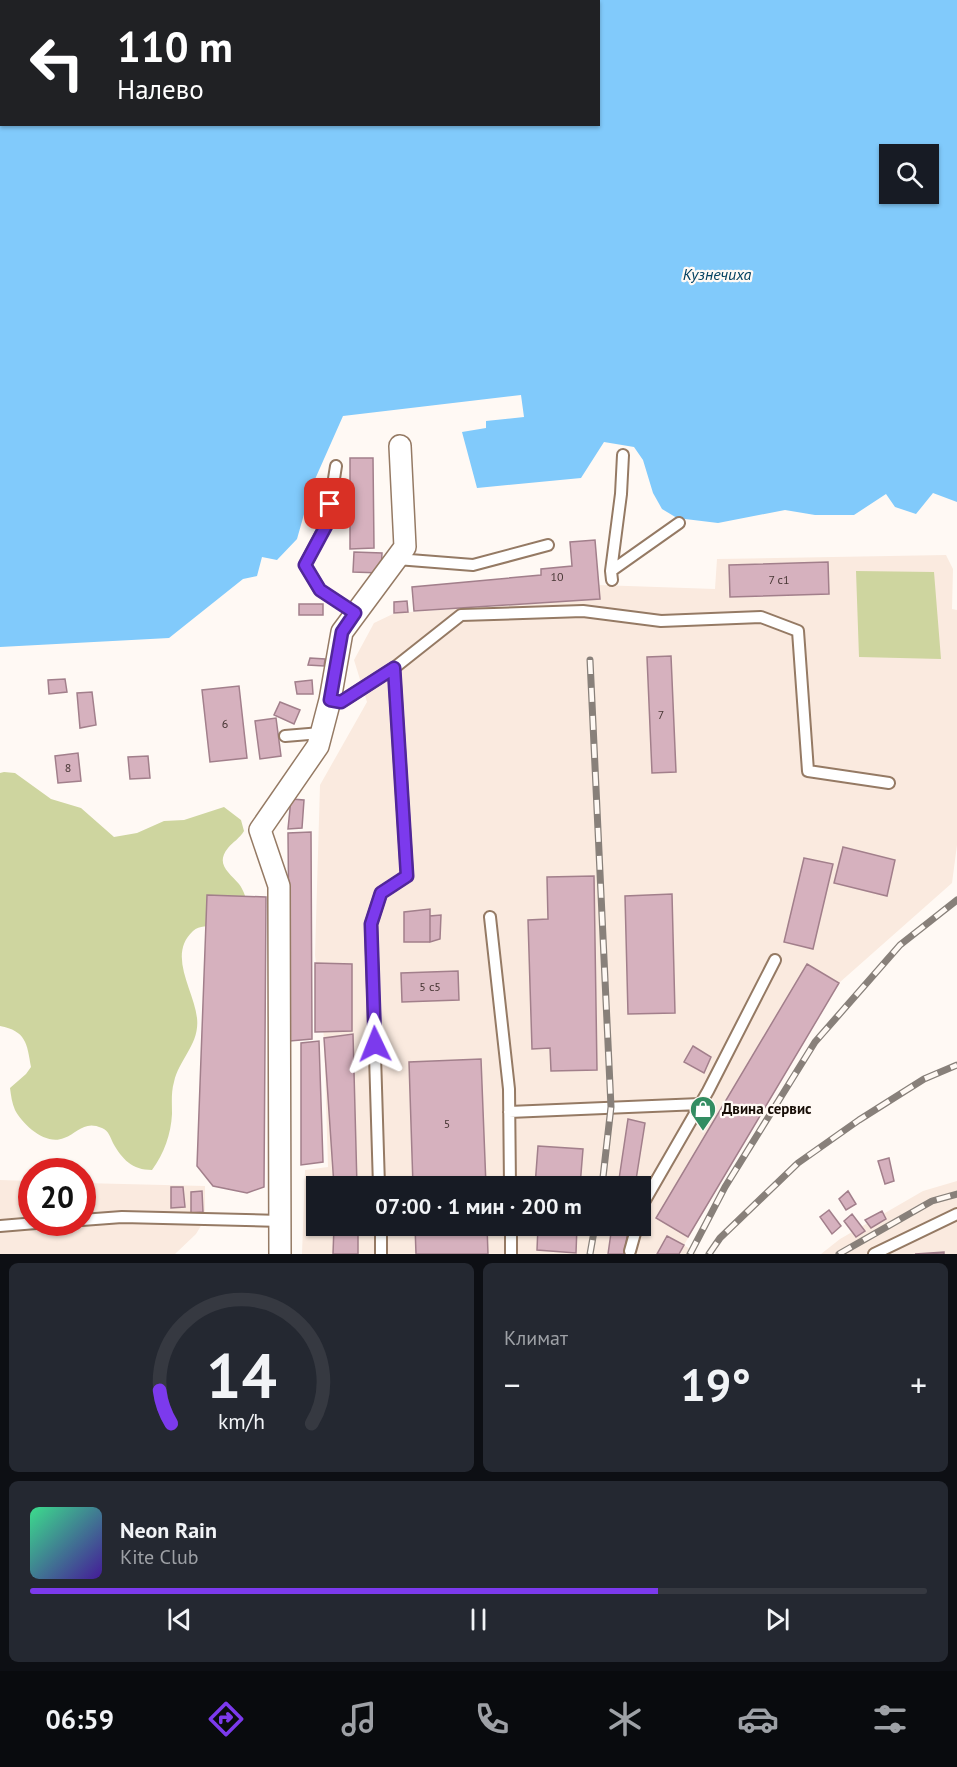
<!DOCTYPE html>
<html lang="ru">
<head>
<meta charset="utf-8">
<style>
  :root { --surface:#171b24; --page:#242831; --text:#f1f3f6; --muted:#9ea1a6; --line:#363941; --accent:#7c3aed }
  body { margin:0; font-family:"PT Sans",sans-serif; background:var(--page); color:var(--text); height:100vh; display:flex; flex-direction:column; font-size:22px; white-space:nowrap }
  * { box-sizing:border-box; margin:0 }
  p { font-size:20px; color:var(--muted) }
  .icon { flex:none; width:33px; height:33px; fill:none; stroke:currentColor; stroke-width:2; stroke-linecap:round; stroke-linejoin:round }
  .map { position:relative; height:1254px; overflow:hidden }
  .sheet { display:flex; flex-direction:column; gap:9px; padding:9px; background:#0d0f14; flex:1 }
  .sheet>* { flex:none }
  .top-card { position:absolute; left:0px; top:0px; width:600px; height:126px; box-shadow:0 2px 4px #0004; background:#202124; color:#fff; overflow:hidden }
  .controls { position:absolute; left:879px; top:144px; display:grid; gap:12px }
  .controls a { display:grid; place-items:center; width:60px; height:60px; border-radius:0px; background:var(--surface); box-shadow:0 2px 4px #0004; font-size:30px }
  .speed { position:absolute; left:18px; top:1158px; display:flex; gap:12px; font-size:30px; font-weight:700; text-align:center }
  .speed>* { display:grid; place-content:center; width:78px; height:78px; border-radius:50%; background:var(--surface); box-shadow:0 2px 4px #0004; line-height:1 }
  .speed .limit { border:9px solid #d22; background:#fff; color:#111 }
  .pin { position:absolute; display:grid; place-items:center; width:51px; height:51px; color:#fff; margin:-26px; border-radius:12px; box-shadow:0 3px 9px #0006 }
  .me { position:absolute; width:66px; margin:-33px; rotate:358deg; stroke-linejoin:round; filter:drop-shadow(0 0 4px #0008) }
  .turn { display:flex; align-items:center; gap:21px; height:126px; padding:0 18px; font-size:27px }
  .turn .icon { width:78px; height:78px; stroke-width:2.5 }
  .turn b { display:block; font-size:42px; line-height:51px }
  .big { font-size:45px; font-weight:600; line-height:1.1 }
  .sheet .widget { flex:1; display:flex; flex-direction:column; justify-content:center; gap:9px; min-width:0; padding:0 21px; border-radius:9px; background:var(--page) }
  .sheet .dial { align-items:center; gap:0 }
  .dial svg { height:156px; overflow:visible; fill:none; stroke:var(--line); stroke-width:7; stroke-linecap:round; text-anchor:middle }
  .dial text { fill:var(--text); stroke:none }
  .song { display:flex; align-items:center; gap:18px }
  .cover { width:72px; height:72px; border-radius:9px; background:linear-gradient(135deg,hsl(150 70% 55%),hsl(260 70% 35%)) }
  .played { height:6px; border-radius:3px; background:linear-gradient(90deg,var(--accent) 70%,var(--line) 70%) }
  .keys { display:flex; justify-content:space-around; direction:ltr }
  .heat { display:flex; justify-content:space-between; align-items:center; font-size:33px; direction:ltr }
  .sheet .tiles { flex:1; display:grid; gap:9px; grid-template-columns:1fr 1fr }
  .widget:last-child { grid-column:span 2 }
  .trip { position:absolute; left:306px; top:1176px; width:345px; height:60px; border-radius:0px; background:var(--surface); box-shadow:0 2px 4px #0004; font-weight:600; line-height:60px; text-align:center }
  .menu { display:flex; height:96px; justify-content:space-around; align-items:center; background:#090b0e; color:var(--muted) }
  .menu .icon { width:42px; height:42px }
  .menu .selected { color:var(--accent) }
  .menu b { font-size:27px; color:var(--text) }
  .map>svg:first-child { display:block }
</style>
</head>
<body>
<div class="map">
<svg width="957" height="1254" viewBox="0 0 957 1254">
  <rect width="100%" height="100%" fill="#fff9f4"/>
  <path fill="#faeadf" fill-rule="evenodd" d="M946 555 953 569 952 609 957 610V845L952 883 839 983 684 1245 697 1254H302L305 1170 328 1167 324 1038 315 955 320 785 367 702 354 660 374 623 395 613 600 599 599 585 715 589 717 559ZM316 1186H640V1226H316Z
    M0 1180 31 1181 32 1222H82L83 1183 205 1186V1219L196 1234 175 1254H0Z
    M957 1181V1254H821L840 1239 923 1191Z"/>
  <path fill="#ced59f" d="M856 571 934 572 941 659 859 657Z
    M4 772 15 773 51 799 81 808 114 837 137 833 164 821 184 820 224 807 241 820 244 831C240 838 233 842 228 848 215 864 229 872 239 884 244 891 246 897 247 906 237 912 226 921 215 925 208 927 200 925 193 931 167 955 194 990 197 1018 200 1044 179 1059 174 1082 171 1092 172 1104 172 1114 171 1134 164 1154 152 1170 132 1170 122 1159 113 1143 110 1137 109 1131 102 1128 84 1120 78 1133 64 1138 46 1146 23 1125 15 1110 12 1103 11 1096 10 1088L26 1074 31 1067C27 1043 26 1031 0 1026V773Z"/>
  <path fill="#81cafb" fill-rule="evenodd" d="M0 0H957V502L933 493 916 514 895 507 886 494 854 515H815L785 510 718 523 677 518 662 509 653 493 643 460 634 447 604 442 581 478 477 488 462 432 486 428V421L524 417 521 395 343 416 312 486 297 539 277 560 262 557 257 576 243 579 169 638 0 647ZM2 2H598V124H2ZM890 154H928V194H890Z"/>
  <path fill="#d6b1be" stroke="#a27f8b" stroke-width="1.5" d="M350 458H373L374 548 350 549Z
    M595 540 600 599 414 611 412 587 541 575V569L572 566 570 542Z
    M354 552 382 553 381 573 353 572Z
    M828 562 829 594 730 597 729 565Z
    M407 601 408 612 394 613V602Z
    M299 604H323V615H299Z
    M671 656 676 772 652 773 647 657Z
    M310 658 325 659 324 666 308 665Z
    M65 679 67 692 49 694 48 680Z
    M312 680 313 694H297L295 682Z
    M239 686 247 758 210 762 202 690Z
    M92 692 96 725 80 728 77 693Z
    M280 702 300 710 294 724 274 715Z
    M276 718 281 756 260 759 255 721Z
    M78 753 81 781 58 783 55 756Z
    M148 756 150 778 130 779 128 757Z
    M291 799 304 800 302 828 288 829Z
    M311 832 312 1039 290 1041 288 833Z
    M843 847 895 860 887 896 834 883Z
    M804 858 833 864 813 949 784 942Z
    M594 876 597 1070 551 1071 550 1048 532 1049 528 920 548 919 547 877Z
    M672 894 675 1013 628 1014 625 896Z
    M207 895 266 897 264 1187 247 1193 213 1186 197 1166Z
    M430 909V942H404V912Z
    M441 915 440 939 430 942V916Z
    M315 963 352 964V1031L315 1032Z
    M807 964 839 983 688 1237 656 1218Z
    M458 971 459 1000 402 1002 401 973Z
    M353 1034 357 1186H334L324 1038Z
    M319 1041 323 1162 301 1165V1043Z
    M693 1046 711 1057 704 1073 684 1062Z
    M481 1059 486 1186H413L409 1062Z
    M628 1119 645 1123 635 1186H618Z
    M538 1146 583 1149 580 1186H535Z
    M889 1158 894 1181 885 1184 878 1161Z
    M171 1187H183L185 1207 171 1208Z
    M202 1191 203 1212 191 1213V1192Z
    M848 1191 856 1204 846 1210 839 1199Z
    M829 1210 841 1226 832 1234 820 1217Z
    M882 1211 886 1219 871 1228 865 1220Z
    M852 1214 865 1231 856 1237 844 1221Z
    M334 1226H358V1254H333Z
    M415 1226H487L488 1254H416Z
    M538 1226H577L576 1253 537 1250Z
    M612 1226H629L624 1254H608Z
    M667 1236 684 1245 679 1254H657Z
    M944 1252V1254H915Z"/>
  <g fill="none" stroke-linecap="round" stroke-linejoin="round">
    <g stroke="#957a64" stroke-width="14">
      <path id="service" d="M336 466 327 523 305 565 320 590 355 613
        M397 559 473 565 548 545
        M611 571 679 523
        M612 580 611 571 621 494 623 455
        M330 700 341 702 394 668
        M285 736 321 733
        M490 917 509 1089 510 1186
        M509 1112 700 1104
        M379 1186 371 924 381 893 407 876 394 668 461 615 583 611 661 621 761 617 798 631 808 771 889 783
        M640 1214 644 1202 708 1091 775 960
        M82 1220 122 1217 281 1221
        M0 1226 48 1222
        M381 1226V1254
        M511 1226V1254
        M630 1251 637 1226
        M874 1254 957 1214"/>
    </g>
    <g stroke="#957a64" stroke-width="24">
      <path id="minor" d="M280 1254 279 886 260 830 318 746 330 700 342 632 405 547 400 446"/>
    </g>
    <use href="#service" stroke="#fff" stroke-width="10"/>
    <use href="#minor" stroke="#fff" stroke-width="21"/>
    <g stroke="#88807a" stroke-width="7">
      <path id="rail" d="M590 660 611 1107 602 1186
        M590 1254 595 1226
        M690 1254 725 1187 815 1042 900 945 957 900
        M709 1254 720 1238 798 1163 859 1120 924 1079 957 1065
        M839 1254 932 1201 957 1194"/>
    </g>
    <use href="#rail" stroke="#fff9f4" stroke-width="4.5" stroke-dasharray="14" stroke-linecap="butt"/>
  </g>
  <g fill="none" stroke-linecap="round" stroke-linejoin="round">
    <g stroke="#51269a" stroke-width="15">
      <path id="route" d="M330 504 327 524 305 565 320 590 355 613 342 632 330 700 341 702 394 668 407 876 381 893 371 924 375 1044"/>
    </g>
    <use href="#route" stroke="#7c3aed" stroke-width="10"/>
  </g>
  <defs>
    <g id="shop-pin" transform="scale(1.35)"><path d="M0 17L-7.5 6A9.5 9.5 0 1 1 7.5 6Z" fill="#338d62" stroke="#fff9f4"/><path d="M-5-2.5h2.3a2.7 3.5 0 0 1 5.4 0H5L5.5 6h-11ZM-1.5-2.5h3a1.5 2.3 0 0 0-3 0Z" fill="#fff"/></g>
  </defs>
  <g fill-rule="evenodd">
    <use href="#shop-pin" x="703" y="1109"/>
  </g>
  <g text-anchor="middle" stroke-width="4.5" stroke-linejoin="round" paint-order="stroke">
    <g font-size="12" fill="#483735">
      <text x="557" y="581">10</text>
      <text x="779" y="584">7 с1</text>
      <text x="661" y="719">7</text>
      <text x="225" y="728">6</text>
      <text x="68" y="772">8</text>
      <text x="430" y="991">5 с5</text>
      <text x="447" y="1128">5</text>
    </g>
    <g font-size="15" font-weight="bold" fill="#180e07" stroke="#fff9f4" text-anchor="start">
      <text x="722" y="1114">Двина сервис</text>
    </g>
    <g font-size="16" font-style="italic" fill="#034161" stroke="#fff9f4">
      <text x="717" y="280">Кузнечиха</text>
    </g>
  </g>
</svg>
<div class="controls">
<a><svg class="icon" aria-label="search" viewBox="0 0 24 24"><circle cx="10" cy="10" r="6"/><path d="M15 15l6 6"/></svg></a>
</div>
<div class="speed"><div class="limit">20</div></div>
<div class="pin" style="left:330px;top:504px;background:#d93025"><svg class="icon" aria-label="arrive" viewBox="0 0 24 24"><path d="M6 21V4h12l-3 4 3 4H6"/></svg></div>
<svg class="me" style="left:375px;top:1044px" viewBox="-20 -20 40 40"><path d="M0-17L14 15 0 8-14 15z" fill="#7c3aed" stroke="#fff" stroke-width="4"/></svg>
<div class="trip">07:00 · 1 мин · 200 m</div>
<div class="top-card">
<div class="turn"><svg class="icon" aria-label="left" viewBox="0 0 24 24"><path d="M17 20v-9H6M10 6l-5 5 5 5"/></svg><div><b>110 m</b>Налево</div></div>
</div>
</div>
<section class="sheet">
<div class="tiles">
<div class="widget dial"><svg viewBox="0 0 100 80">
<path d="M14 69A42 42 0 1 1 86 69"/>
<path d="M14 69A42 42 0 0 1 8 52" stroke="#7c3aed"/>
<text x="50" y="56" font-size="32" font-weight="700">14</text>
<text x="50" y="72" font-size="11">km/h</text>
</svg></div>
<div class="widget"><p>Климат</p>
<div class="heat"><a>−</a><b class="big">19°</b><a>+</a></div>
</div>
<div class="widget">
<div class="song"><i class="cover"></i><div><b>Neon Rain</b><p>Kite Club</p></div></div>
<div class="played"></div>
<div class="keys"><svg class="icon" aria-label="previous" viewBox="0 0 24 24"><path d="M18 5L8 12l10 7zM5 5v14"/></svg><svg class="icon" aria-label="pause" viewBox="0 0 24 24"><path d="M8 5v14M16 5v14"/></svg><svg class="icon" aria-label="next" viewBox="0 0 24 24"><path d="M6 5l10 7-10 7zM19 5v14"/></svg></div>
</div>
</div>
</section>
<nav class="menu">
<b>06:59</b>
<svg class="icon selected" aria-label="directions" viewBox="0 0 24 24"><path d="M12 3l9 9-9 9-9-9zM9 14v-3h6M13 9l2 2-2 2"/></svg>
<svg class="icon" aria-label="music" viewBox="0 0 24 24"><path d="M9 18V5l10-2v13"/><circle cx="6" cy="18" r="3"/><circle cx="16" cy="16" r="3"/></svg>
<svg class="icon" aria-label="phone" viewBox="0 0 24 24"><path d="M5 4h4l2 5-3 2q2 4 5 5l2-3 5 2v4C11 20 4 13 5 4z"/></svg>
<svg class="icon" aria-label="climate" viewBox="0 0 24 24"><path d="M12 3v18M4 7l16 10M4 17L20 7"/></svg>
<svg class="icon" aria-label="car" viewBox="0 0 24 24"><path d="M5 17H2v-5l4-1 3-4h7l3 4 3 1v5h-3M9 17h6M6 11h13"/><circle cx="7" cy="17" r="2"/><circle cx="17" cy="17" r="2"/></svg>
<svg class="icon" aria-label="filters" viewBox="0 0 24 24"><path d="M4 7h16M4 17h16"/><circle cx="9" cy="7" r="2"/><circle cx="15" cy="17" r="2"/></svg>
</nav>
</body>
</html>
